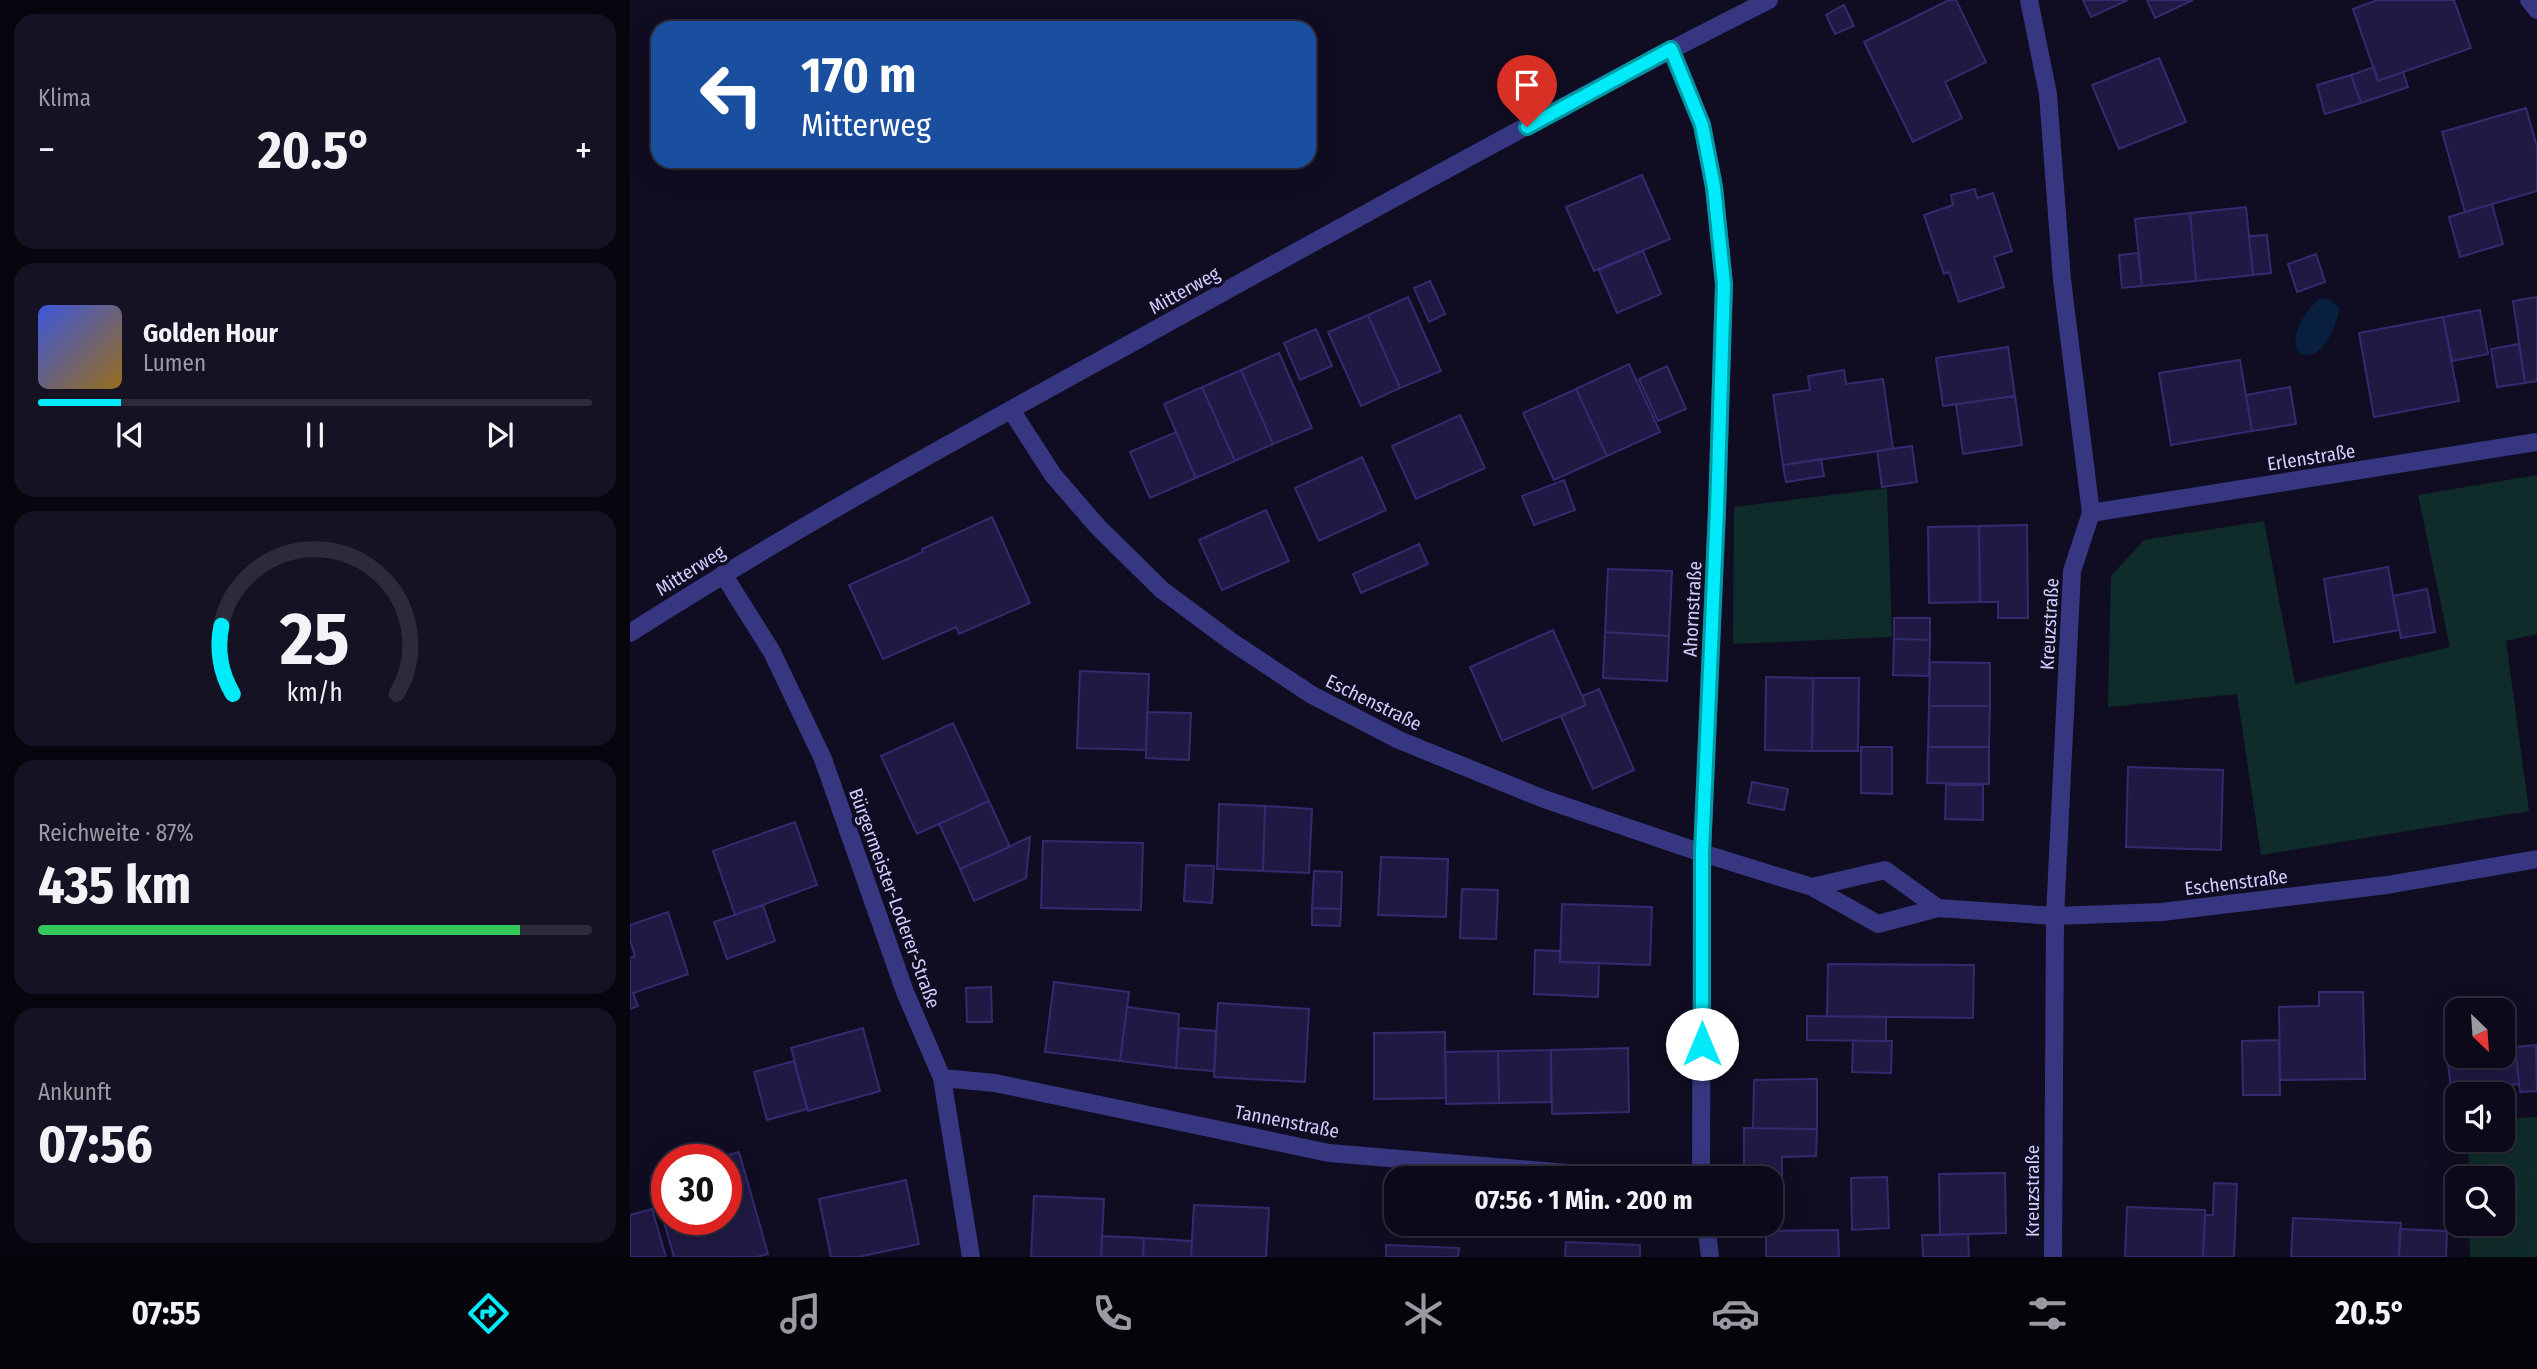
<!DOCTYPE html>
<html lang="de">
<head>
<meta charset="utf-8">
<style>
  :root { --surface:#0c0a1a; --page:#151323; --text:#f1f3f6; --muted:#9a9aa2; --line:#2c2b39; --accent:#00eaf9 }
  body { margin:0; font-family:"Fira Sans Condensed",sans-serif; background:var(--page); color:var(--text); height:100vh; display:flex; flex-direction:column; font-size:26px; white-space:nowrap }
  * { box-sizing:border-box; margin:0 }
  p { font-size:23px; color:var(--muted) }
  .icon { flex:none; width:38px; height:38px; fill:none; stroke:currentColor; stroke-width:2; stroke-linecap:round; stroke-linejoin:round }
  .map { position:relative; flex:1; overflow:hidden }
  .sheet { display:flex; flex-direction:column; gap:14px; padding:14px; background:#07060e; width:630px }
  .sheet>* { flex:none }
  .banner { position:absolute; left:21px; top:21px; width:665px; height:147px; border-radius:21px; box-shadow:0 7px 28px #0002,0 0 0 2px var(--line); background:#1a4fa0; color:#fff; overflow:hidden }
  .needle { width:46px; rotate:155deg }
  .buttons { position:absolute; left:1815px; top:998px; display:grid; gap:14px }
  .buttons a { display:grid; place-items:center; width:70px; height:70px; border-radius:14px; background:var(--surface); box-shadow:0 7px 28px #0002,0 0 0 2px var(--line); font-size:35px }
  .speed { position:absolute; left:21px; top:1144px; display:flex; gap:14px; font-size:35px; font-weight:700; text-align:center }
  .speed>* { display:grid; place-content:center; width:91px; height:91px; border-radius:50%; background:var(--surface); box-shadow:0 7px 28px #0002,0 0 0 2px var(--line); line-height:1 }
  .speed .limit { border:10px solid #d22; background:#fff; color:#111 }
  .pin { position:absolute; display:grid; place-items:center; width:60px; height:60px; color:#fff; margin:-72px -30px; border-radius:50% 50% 50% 0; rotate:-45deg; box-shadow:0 0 7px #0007 }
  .pin .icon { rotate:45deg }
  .me { position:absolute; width:77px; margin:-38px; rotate:0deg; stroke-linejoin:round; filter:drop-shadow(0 0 5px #0008) }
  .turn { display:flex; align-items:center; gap:24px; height:147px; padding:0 35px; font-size:32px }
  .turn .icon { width:91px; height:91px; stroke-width:2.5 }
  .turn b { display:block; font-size:49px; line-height:60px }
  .big { font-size:52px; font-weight:700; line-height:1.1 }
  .sheet .widget { flex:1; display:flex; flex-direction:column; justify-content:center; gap:10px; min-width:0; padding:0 24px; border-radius:21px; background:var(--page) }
  .sheet .dial { align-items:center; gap:0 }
  .dial svg { height:182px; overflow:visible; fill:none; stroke:var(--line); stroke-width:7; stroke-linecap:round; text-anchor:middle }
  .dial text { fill:var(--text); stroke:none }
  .song { display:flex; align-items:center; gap:21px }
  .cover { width:84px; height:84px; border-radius:10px; background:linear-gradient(135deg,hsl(230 70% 55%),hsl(40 70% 35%)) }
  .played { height:7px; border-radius:4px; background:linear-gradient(90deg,var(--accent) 15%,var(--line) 15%) }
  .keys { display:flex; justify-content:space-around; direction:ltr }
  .heat { display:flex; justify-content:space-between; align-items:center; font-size:38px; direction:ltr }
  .charge { height:10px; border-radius:5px; background:linear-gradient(90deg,#34c759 87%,var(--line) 0) }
  .trip { position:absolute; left:754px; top:1166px; width:399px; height:70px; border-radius:21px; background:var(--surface); box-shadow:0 7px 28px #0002,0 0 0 2px var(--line); font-weight:700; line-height:70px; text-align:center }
  .tab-bar { display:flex; height:112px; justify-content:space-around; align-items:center; background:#05040a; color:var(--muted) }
  .tab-bar .icon { width:49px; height:49px }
  .tab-bar .on { color:var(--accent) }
  .tab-bar b { font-size:32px; color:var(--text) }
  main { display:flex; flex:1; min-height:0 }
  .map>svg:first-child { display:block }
</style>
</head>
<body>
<main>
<section class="sheet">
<div class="widget"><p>Klima</p>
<div class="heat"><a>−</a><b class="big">20.5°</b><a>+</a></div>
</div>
<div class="widget">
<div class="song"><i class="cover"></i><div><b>Golden Hour</b><p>Lumen</p></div></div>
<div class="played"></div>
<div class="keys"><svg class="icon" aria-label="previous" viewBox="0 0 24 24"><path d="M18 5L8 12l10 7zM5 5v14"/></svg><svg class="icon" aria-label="pause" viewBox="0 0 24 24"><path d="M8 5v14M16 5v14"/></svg><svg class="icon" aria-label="next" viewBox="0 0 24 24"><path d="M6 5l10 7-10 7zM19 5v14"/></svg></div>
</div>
<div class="widget dial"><svg viewBox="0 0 100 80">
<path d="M14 69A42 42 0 1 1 86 69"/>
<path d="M14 69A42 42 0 0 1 9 39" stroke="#00eaf9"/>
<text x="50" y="56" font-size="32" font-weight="700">25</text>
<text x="50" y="72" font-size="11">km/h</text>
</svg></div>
<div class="widget"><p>Reichweite · 87%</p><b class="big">435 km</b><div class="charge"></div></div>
<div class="widget"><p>Ankunft</p><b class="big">07:56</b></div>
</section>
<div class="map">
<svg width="1907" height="1257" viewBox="0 0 1907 1257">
  <rect width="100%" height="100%" fill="#100d22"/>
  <path fill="#102c2a" d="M1907 475V634L1876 641 1899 811 1631 855 1607 694 1478 707 1481 576 1514 540 1634 521 1665 684 1820 647 1788 495Z
    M1257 488 1262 637 1103 644 1104 507Z
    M1907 1117V1257H1840L1839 1223H1872V1178H1839L1838 1139H1872L1873 1119Z"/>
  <path fill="#091f3f" d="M1691 298 1701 300 1709 308C1708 321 1697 349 1683 354 1682 355 1672 355 1671 355 1656 337 1675 310 1691 298Z"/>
  <path fill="#201943" stroke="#352a6f" stroke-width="2" d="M1319 0H1326L1356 62 1315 82 1332 118 1283 142 1234 42Z
    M1453 0H1498L1461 17Z
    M1517 0H1563L1525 18Z
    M1747 0H1824L1841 48 1748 81 1723 9Z
    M1214 5 1224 26 1205 34 1196 15Z
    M1529 58 1556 122 1489 149 1462 85Z
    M1744 67 1748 81 1773 72 1778 87 1731 103 1721 75Z
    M1721 75 1731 103 1695 114 1687 85Z
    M1896 108 1907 147V191L1835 212 1812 132Z
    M1012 175 1040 239 964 271 936 207Z
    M1345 189 1347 198 1363 193 1382 251 1364 257 1374 287 1329 302 1319 272 1314 274 1294 215 1323 205 1321 195Z
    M1862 204 1873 244 1830 257 1819 217Z
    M1616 207 1623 275 1566 281 1560 213Z
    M1560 213 1566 281 1512 286 1505 219Z
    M1637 235 1641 273 1623 275 1619 236Z
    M1013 251 1031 294 987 313 969 270Z
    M1508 253 1512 286 1492 288 1489 255Z
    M1686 254 1695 282 1667 292 1658 264Z
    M800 281 815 314 799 322 784 288Z
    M778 297 811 371 770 388 738 315Z
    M1907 297V381L1895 383 1883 301Z
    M1850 310 1858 354 1822 361 1813 317Z
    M738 315 770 388 731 406 698 332Z
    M1813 317 1829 401 1744 417 1729 333Z
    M686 329 702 366 670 380 654 343Z
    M1889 344 1895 383 1867 387 1861 349Z
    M1378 347 1385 396 1313 406 1306 358Z
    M649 353 682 428 643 444 611 370Z
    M1610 360 1622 431 1541 445 1529 373Z
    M999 364 1030 432 977 456 946 389Z
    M1037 366 1056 409 1028 421 1009 379Z
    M611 370 643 444 605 461 572 387Z
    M1214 370 1216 384 1253 379 1263 449 1153 465 1143 395 1180 390 1178 376Z
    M572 387 605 461 566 478 534 404Z
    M1660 387 1666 424 1622 431 1616 395Z
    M946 389 977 456 924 480 893 413Z
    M1385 396 1392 445 1333 454 1326 404Z
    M830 415 855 468 786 499 762 446Z
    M546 432 566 478 520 498 500 452Z
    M1282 446 1287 482 1252 487 1247 451Z
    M732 457 756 510 689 541 665 488Z
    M1191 459 1194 476 1156 482 1153 465Z
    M934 480 945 510 904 525 892 496Z
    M636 510 659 561 592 590 569 540Z
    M362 517 400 603 329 634 326 627 253 659 219 585 293 552 292 549Z
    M1397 525 1398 618H1368V602H1350L1349 526Z
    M1349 526 1350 602 1299 603 1298 527Z
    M789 544 798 564 731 593 723 574Z
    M1758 567 1769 630 1704 642 1694 579Z
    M978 569 1042 571 1039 636 975 632Z
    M1797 589 1805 632 1771 638 1763 596Z
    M1264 618H1300V640L1264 639Z
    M923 630 956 705 872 741 840 667Z
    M975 632 1039 636 1037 681 973 678Z
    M1264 639 1300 640 1299 676 1263 675Z
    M1300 662 1360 663V706H1299Z
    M450 671 519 674 516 750 447 748Z
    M1136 677 1183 678 1182 751 1135 750Z
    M1183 678H1229L1228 751H1182Z
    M969 689 1004 770 963 789 931 716 956 705 952 696Z
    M1299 706H1360L1359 747H1298Z
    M517 712 561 713 559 760 516 758Z
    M323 723 359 801 287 834 251 756Z
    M1231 747H1262V794L1231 793Z
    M1298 747H1359V784L1297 783Z
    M1498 767 1593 770 1591 850 1496 847Z
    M1122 782 1158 789 1154 810 1118 803Z
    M1316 785H1353V820L1315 819Z
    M359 801 380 847 330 869 309 824Z
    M589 804 635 806 633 871 587 869Z
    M635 806 682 809 679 873 633 871Z
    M165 822 187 885 105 915 83 851Z
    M400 837 396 878 344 901 330 869Z
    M413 841 513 843 511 910 411 908Z
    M751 857 818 859 816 917 748 915Z
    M556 865 584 866 582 903 554 901Z
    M684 871 712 872 711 909 682 908Z
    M832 889 868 890 866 939 830 938Z
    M932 904 1022 907 1020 965 930 962Z
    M133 905 145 941 97 959 84 922Z
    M682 908 711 909 710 926 682 925Z
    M38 912 58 974 3 993 8 1006 0 1009V958L5 956 0 940V925Z
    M905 950 930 951V962L969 963 968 997 904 994Z
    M1198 964 1344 965 1343 1018 1197 1016Z
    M424 982 499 992 490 1061 415 1052Z
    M361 987 362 1022H337L336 988Z
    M1689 992H1733L1735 1079 1650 1080 1649 1007 1689 1006Z
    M588 1003 679 1009 675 1082 584 1077Z
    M497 1007 549 1014 546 1068 490 1061Z
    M1177 1016 1256 1017V1041L1177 1040Z
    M233 1028 250 1091 178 1111 161 1048Z
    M549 1028 586 1031 584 1071 546 1068Z
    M1883 1028 1889 1084 1821 1091 1815 1035 1827 1034V1055H1872V1029Z
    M815 1032 816 1098 744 1099V1033Z
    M1649 1040 1650 1095H1613L1612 1041Z
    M1223 1041H1262L1261 1073 1222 1072Z
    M1906 1045 1907 1091 1890 1092 1885 1047Z
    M998 1048 999 1112 922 1114 921 1050Z
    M921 1050V1102L869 1103 868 1051Z
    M868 1051 869 1103 816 1104 815 1052Z
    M164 1061 177 1109 137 1120 124 1072Z
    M1187 1079V1129L1123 1128 1124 1080Z
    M1114 1128 1187 1129 1186 1156 1152 1157V1177H1114Z
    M109 1152 138 1254 126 1257H44L21 1177 37 1173V1220H96V1160H79Z
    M1375 1173 1376 1233 1310 1235 1309 1174Z
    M1257 1177 1259 1228 1222 1230 1221 1178Z
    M276 1180 289 1244 228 1257H201L189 1199Z
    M1584 1183 1607 1184 1604 1257H1573L1575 1215H1583Z
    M404 1196 474 1199 471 1257H401Z
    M564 1205 639 1208 636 1257H561Z
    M1497 1207 1575 1210 1573 1257H1495Z
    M22 1209 36 1257H0V1215Z
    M1663 1218 1771 1223 1769 1257H1661Z
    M1770 1229 1817 1231 1816 1257H1769Z
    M1208 1230 1209 1257H1136V1231Z
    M1338 1234 1339 1257H1293L1292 1235Z
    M472 1236 514 1238 513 1257H471Z
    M514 1238 562 1241 561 1257H513Z
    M936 1242 1010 1245V1257H935Z
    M756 1245 829 1248 828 1257H756Z"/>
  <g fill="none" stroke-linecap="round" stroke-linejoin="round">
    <path stroke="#373781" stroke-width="18" d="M1399 0 1418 94 1432 280 1461 513 1442 571 1425 916 1423 1257
      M1899 0 1907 10
      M1041 49 1072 125 1084 187 1094 284 1087 510 1072 853 1071 1178
      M381 410 423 475 468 527 532 590 602 642 682 695 769 740 914 799 1072 853 1182 887 1248 924 1308 908 1425 916 1532 912 1757 885 1907 859
      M1461 513 1907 442
      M93 574 142 652 193 759 275 992 312 1078 341 1257
      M0 633C167 526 342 431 516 335 722 221 928 106 1139 0
      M1182 887 1255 870 1308 908
      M312 1078 365 1083 699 1153 997 1178
      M1076 1223 1080 1257"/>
  </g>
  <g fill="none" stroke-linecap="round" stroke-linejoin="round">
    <g stroke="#0098a2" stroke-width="18">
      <path id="route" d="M897 127 1041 49 1072 125 1084 187 1094 284 1087 510 1072 853V1044"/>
    </g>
    <use href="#route" stroke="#00eaf9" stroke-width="12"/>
  </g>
  <g text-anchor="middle" stroke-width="7" stroke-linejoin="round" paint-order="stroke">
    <g font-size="19" fill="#d1ceff" stroke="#100d22">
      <text transform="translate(554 290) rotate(-29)" y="7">Mitterweg</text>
      <text transform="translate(1681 457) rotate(-9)" y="7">Erlenstraße</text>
      <text transform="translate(60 570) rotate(-32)" y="7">Mitterweg</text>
      <text transform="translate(1062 609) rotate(-87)" y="7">Ahornstraße</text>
      <text transform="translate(1419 624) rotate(-87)" y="7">Kreuzstraße</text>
      <text transform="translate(744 702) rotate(26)" y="7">Eschenstraße</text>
      <text transform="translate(1606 882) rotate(-7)" y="7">Eschenstraße</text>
      <text transform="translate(265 898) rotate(70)" y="7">Bürgermeister-Loderer-Straße</text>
      <text transform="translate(657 1121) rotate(11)" y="7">Tannenstraße</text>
      <text transform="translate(1402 1191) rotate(-90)" y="7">Kreuzstraße</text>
    </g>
  </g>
</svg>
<div class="buttons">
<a><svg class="needle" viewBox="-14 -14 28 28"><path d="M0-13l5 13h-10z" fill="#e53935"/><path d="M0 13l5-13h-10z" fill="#9a9aa2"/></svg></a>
<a><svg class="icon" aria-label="sound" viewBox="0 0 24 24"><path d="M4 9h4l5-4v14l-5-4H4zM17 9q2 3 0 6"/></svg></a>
<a><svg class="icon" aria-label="search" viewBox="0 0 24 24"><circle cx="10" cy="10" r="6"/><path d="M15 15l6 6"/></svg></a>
</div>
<div class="speed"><div class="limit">30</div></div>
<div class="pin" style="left:897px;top:127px;background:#d93025"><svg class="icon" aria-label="arrive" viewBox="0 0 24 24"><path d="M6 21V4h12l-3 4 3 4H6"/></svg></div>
<svg class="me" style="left:1072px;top:1044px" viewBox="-20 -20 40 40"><circle r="19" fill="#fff"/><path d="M0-13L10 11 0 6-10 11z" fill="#00eaf9"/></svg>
<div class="trip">07:56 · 1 Min. · 200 m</div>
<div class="banner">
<div class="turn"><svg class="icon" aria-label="left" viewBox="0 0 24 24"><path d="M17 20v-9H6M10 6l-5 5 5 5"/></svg><div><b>170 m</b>Mitterweg</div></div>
</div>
</div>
</main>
<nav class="tab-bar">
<b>07:55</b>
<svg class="icon on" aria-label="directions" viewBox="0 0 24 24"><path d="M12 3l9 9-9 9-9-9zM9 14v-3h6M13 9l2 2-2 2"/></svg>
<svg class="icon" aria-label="music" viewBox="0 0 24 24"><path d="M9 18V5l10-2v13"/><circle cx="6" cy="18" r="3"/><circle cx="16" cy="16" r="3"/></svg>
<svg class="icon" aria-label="phone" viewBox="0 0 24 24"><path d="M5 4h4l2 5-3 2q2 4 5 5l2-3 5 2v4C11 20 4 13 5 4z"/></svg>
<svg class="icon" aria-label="climate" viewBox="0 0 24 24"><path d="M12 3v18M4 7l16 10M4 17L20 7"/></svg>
<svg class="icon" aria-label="car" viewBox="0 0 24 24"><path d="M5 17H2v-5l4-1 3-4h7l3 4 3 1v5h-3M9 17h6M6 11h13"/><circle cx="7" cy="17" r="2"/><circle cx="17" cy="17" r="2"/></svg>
<svg class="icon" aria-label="filters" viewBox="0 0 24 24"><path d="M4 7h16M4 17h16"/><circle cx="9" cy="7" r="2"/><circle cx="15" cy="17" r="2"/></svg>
<b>20.5°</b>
</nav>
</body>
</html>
